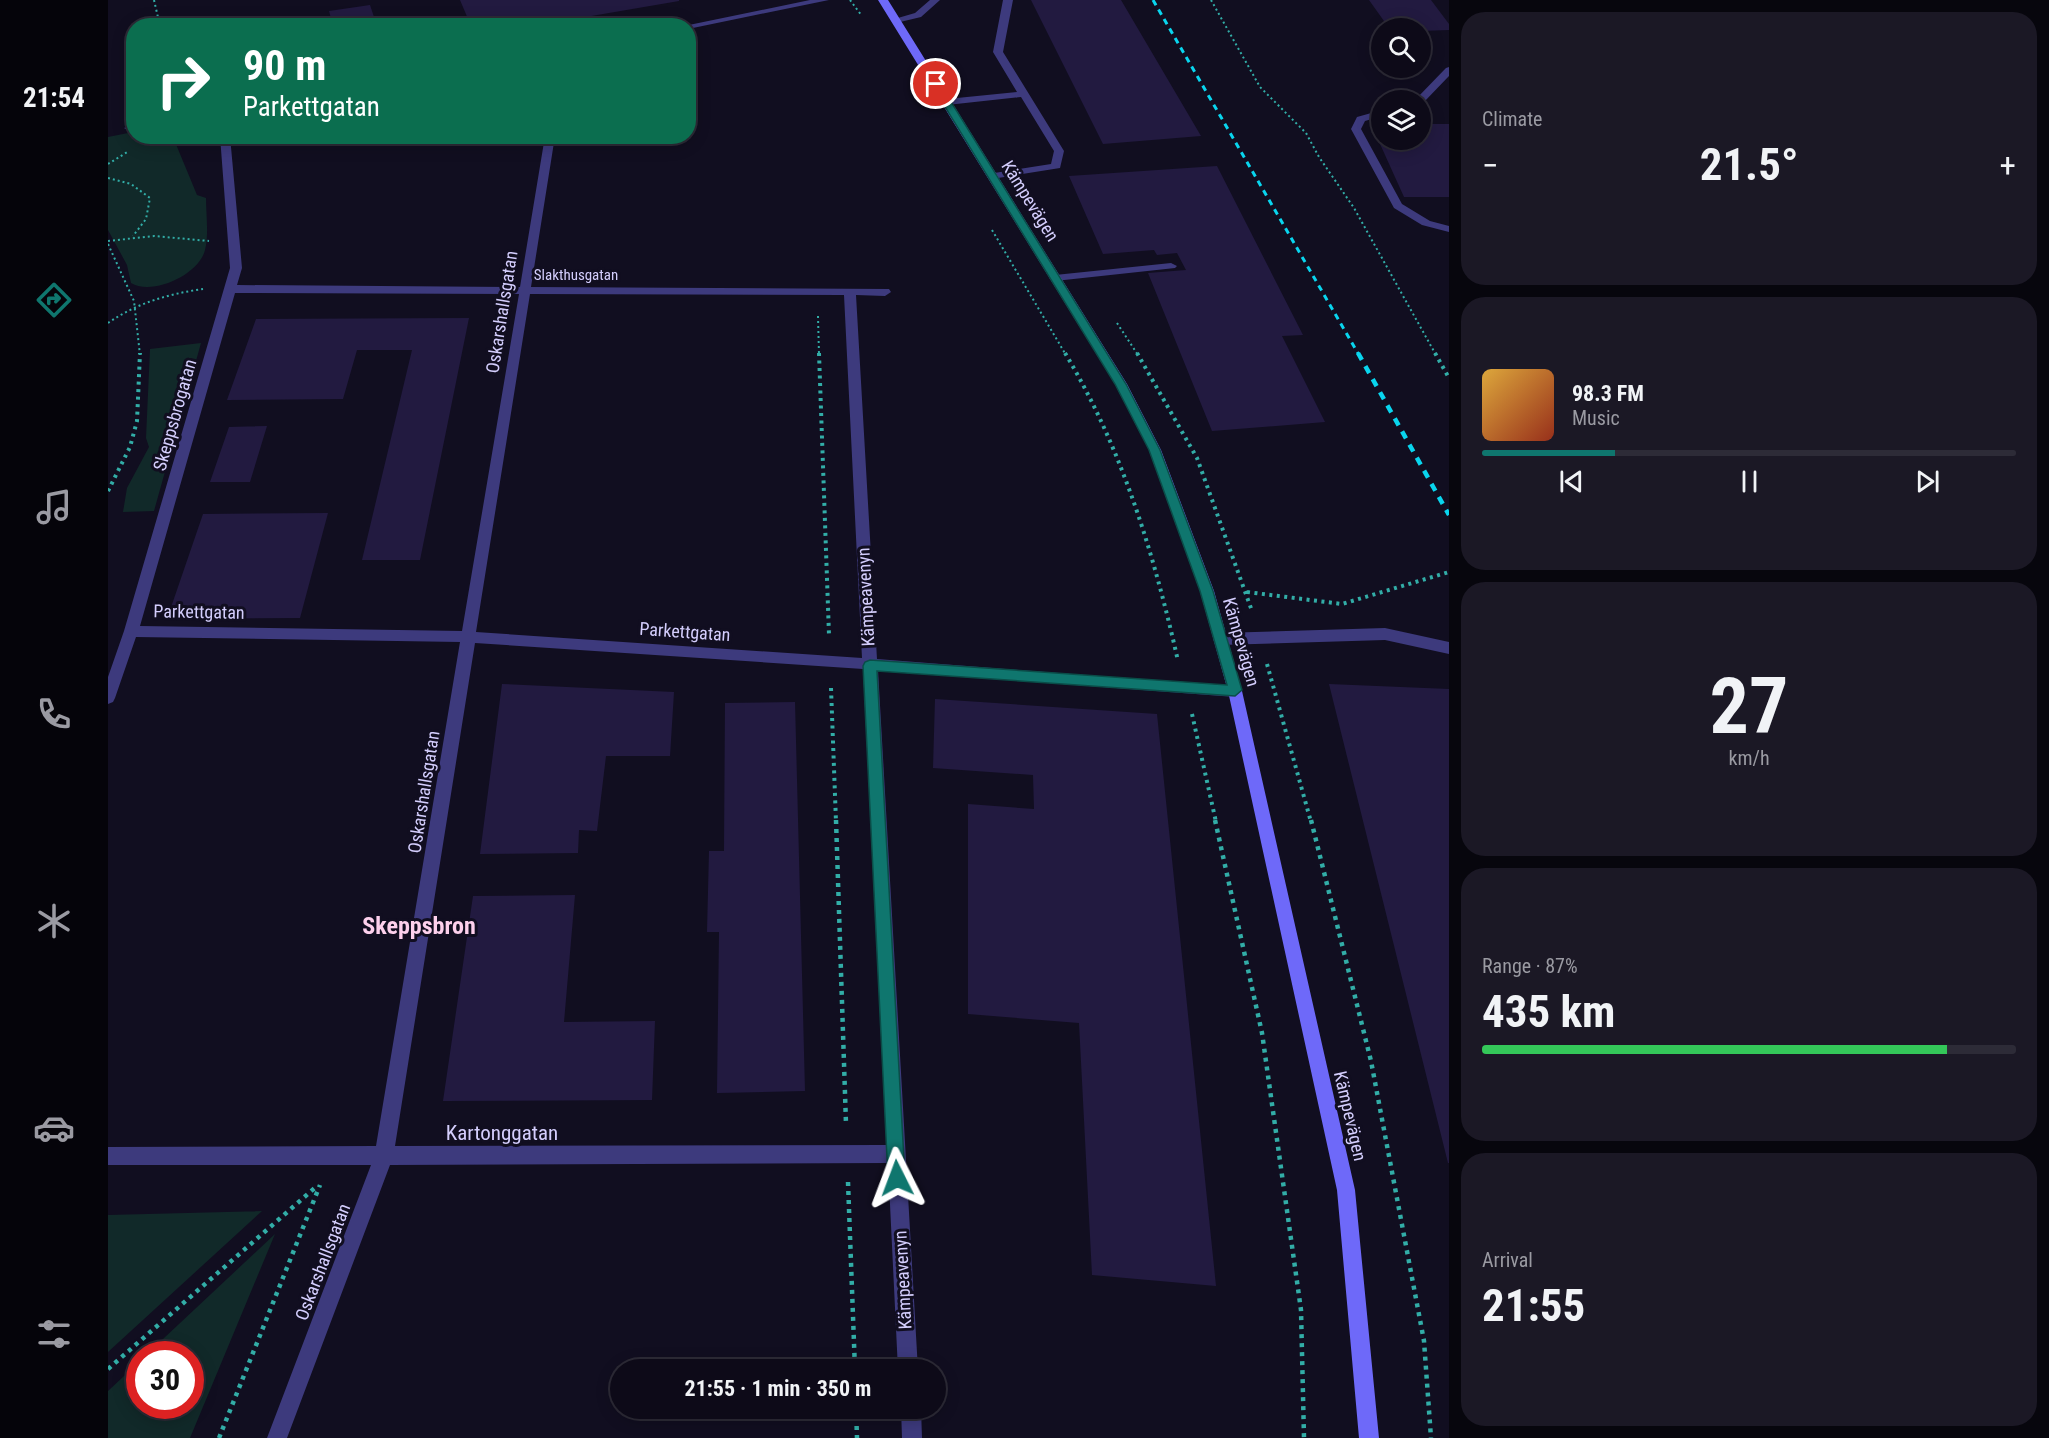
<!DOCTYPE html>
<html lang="en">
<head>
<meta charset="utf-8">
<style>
  :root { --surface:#0d0a18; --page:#1b1825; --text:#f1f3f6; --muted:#9a9aa2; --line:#2d2b37; --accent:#0f766e }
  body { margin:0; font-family:"Roboto Condensed",sans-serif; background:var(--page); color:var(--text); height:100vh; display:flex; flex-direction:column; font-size:22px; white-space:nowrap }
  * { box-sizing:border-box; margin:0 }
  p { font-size:20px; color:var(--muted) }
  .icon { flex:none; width:33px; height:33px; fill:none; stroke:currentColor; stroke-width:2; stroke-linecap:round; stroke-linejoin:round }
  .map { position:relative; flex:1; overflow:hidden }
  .details { display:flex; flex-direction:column; gap:12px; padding:12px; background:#07060d; width:600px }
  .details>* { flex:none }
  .banner { position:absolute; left:18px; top:18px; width:570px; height:126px; border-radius:24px; box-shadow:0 3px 15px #0003,0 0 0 2px var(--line); background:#0b6e4f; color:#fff; overflow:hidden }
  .tools { position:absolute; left:1263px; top:18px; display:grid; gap:12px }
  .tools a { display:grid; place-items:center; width:60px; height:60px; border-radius:50%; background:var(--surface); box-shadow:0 3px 15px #0003,0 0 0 2px var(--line); font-size:30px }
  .speed { position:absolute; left:18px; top:1341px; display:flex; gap:12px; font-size:30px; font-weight:700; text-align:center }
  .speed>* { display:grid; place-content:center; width:78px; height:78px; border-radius:50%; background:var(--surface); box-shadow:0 3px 15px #0003,0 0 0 2px var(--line); line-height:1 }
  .speed .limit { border:9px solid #d22; background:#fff; color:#111 }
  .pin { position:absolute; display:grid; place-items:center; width:51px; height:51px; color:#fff; margin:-26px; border:3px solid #fff; border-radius:50%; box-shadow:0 2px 6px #0007 }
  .me { position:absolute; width:66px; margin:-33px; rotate:357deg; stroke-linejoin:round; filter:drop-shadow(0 0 4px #0008) }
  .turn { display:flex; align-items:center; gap:21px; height:126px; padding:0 18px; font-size:27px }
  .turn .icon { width:78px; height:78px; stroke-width:2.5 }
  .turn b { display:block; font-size:42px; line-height:51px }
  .big { font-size:45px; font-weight:700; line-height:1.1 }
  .details .tile { flex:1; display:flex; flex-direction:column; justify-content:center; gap:9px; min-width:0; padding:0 21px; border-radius:24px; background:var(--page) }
  .details .dial { align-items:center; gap:0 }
  .dial b { font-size:78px; line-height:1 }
  .song { display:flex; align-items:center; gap:18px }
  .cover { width:72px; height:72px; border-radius:9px; background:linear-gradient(135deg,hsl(40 70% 55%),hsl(10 70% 35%)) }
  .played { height:6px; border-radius:3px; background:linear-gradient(90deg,var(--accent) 25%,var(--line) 25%) }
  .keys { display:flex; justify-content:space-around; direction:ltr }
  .heat { display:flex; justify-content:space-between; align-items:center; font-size:33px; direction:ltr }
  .charge { height:9px; border-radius:4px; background:linear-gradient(90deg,#34c759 87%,var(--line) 0) }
  .trip { position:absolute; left:502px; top:1359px; width:336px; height:60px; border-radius:30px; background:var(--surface); box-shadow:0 3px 15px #0003,0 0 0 2px var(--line); font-weight:700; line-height:60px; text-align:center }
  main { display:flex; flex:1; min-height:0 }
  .dock { display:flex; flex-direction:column; width:108px; justify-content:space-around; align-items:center; background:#05040a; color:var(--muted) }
  .dock .icon { width:42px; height:42px }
  .dock .current { color:var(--accent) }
  .dock b { font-size:27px; color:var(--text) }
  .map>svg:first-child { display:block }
</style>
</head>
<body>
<main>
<nav class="dock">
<b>21:54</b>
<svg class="icon current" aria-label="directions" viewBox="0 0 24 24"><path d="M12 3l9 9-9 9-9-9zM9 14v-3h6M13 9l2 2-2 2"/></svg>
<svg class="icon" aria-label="music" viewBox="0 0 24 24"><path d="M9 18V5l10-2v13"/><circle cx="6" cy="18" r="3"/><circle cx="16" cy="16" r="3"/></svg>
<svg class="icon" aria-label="phone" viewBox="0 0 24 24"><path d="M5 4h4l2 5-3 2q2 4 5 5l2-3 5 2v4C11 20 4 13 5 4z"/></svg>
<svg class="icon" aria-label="climate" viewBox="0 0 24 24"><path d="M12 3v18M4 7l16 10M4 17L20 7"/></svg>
<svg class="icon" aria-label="car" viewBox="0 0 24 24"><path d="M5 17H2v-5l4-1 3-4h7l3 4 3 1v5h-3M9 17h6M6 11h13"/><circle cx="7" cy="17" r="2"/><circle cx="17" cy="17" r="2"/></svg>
<svg class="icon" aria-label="filters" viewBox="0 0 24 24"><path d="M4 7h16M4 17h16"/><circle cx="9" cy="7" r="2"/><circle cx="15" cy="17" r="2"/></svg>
</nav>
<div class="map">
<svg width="1341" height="1438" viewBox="0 0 1341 1438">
  <rect width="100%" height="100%" fill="#110e20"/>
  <path fill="#112929" d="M25 132 26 136 65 137 89 195 98 198C98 214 101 235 97 250 91 275 44 296 23 283L19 265 0 230V137Z
    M93 343 46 511 15 512 19 488 41 447 38 438 42 349Z
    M154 1211 0 1352V1215Z
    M167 1234 82 1438H0V1391L31 1362 32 1406H82V1354H39Z"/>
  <path fill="#221a40" d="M352 0H571V1L425 26H363Z
    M923 0H1013L1093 136 995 144Z
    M1261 0H1323L1341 24V30L1312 31V28H1281Z
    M262 5 269 26H225L221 11Z
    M1263 124H1274V140H1312V124H1341V197H1296Z
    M1109 166 1195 335 1174 336 1217 422 1104 431 1040 273 1078 270 1069 253 1049 255 1046 250 995 254 961 176Z
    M361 318 312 560H254L304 350H249L235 399 119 400 148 319Z
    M159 426 142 482H102L121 427Z
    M220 513 192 618 59 619 95 514Z
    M394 684 566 692 562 756H498L489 831 471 830 470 853 372 854Z
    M1221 684 1341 689V1163H1340Z
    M827 699 1049 714 1108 1286 984 1275 971 1023 860 1014V804L926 809 925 775 825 768Z
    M687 702 697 1091 609 1093 611 932H599L601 851H616L617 703Z
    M467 895 456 1022 547 1021 544 1100 335 1101 365 896Z"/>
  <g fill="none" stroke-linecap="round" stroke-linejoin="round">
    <path stroke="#32ada7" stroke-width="2" stroke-dasharray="2 3" stroke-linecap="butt" d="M46 0 52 26
      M742 0 754 16
      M1103 0 1152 87 1198 133 1211 157 1246 208 1328 355
      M0 164 21 151
      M0 178 23 184 42 198 38 219 25 236
      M884 230 958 355
      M0 241 46 236 101 241
      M0 244 26 301 32 355
      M710 316 711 355
      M0 323C29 303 60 294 95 289
      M1009 323 1030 355"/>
    <path stroke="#32ada7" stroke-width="4" stroke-dasharray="3 4.5" stroke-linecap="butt" d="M711 353 721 635
      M957 353C1014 448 1046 554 1070 661
      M1029 353 1089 458 1144 611
      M1327 353 1341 378
      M0 491 22 447 29 421 32 353
      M1139 592 1234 604 1341 572
      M1159 664 1203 822
      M723 688 728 822
      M1084 714 1108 822"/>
    <path stroke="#32ada7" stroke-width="4.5" stroke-dasharray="4 5" stroke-linecap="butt" d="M728 820 738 1124
      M1107 820 1154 1033 1193 1310 1196 1438
      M1203 820 1263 1061 1316 1341 1323 1438
      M740 1182 747 1370
      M0 1369 209 1186
      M748 1408 749 1438
      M111 1438 212 1185"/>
    <path fill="#3d3a7d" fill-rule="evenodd" d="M822 0H832L813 17 788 23 783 20 807 13Z
      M895 0H905L895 52 956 151 952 168 884 179 879 176 880 174 943 164 946 151 913 97 839 105 834 102 839 99 909 92 885 52Z
      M1341 67V76L1316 102 1307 100 1338 68Z
      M1274 110V116L1257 121 1253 129 1294 204 1322 221 1341 226V232L1314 225 1286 208 1243 129 1249 117Z
      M1063 263 1069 266 1067 268 947 281 941 278 947 275Z
      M1277 628 1341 642V654L1277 640 1112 645 1107 643 1105 639 1107 635 1112 633Z"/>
    <path fill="#3d3a7d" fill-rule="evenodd" d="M702 0H721L580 29V26H576Z
      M26 124V130L21 131 16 128Z
      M112 136H122L134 268 129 285 412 287 437 136H447L423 287 781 289 783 292 777 296 748 295 769 659 1132 687 1134 691 1132 695 1127 697 770 670 810 1370H790L780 1163 282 1165 179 1438H159L263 1165H0V1147L268 1146 352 642 28 637 7 698 5 702 0 704V677L16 631 122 268ZM127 293 411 294 354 631 32 626ZM422 294 736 295 754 658 368 632ZM367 643 755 669 779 1145 287 1146Z
      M793 1408H813L814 1438H794Z"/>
    <path fill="#6e69f9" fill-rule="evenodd" d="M770 0H780L1019 384 1053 450 1106 591 1134 691 1247 1190 1271 1438H1251L1229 1190 1120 691 1092 591 1041 450 1007 384Z"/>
    <path stroke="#09d5ee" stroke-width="3" stroke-dasharray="6 5" stroke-linecap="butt" d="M1045 0 1251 355"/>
    <path stroke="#09d5ee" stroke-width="4.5" stroke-dasharray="8 7" stroke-linecap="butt" d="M1250 353 1341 515"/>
  </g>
  <path fill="#0f766e" stroke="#0a4d48" stroke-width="1.5" d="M828 81 832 84 1018 384 1052 450 1105 591 1134 690 1127 696 769 671 797 1178 795 1184 789 1187 783 1184 780 1178 755 666 757 662 762 660 1119 685 1092 591 1041 450 1007 384 823 84Z"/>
  <g text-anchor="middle" stroke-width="6" stroke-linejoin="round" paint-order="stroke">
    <g font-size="15" fill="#d4cefd" stroke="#110e20">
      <text x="468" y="280">Slakthusgatan</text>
    </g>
    <g font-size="18" fill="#d4cefd" stroke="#110e20">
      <text transform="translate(922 201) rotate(58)" y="6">Kämpevägen</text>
      <text transform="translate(394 312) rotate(-81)" y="6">Oskarshallsgatan</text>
      <text transform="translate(67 415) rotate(-74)" y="6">Skeppsbrogatan</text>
      <text transform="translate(758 597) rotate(-93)" y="6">Kämpeavenyn</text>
      <text transform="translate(91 612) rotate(1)" y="6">Parkettgatan</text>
      <text transform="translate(577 632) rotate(4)" y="6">Parkettgatan</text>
      <text transform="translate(1133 642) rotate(74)" y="6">Kämpevägen</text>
      <text transform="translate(316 792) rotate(-81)" y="6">Oskarshallsgatan</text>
      <text transform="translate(1242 1116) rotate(77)" y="6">Kämpevägen</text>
      <text transform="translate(215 1262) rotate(-69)" y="6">Oskarshallsgatan</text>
      <text transform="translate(795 1280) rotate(-93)" y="6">Kämpeavenyn</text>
    </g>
    <g font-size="21" fill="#d4cefd" stroke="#110e20">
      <text x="394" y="1140">Kartonggatan</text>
    </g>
    <g font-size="24" font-weight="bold" fill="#fdd0ec" stroke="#110e20">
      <text x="311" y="934">Skeppsbron</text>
    </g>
  </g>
</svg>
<div class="tools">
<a><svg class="icon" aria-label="search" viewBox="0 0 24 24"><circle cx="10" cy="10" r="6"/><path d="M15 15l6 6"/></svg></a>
<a><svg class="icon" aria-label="layers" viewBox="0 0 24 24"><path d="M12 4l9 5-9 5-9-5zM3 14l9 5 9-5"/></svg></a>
</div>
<div class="speed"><div class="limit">30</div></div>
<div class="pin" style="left:828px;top:84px;background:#d93025"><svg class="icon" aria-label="arrive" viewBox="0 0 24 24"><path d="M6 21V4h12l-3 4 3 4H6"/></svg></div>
<svg class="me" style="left:789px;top:1178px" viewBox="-20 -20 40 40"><path d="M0-17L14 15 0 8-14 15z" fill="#0f766e" stroke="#fff" stroke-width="4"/></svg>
<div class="trip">21:55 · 1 min · 350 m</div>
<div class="banner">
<div class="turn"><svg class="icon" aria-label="right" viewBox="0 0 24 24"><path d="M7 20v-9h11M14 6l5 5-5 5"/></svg><div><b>90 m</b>Parkettgatan</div></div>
</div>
</div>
<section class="details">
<div class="tile"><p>Climate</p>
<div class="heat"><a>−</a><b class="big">21.5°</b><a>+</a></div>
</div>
<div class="tile">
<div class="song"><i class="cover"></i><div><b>98.3 FM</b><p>Music</p></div></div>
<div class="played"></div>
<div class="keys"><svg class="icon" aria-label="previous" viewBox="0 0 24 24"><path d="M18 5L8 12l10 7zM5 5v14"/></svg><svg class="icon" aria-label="pause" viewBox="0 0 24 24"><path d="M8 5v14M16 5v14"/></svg><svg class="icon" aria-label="next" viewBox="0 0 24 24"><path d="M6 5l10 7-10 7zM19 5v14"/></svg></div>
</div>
<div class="tile dial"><b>27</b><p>km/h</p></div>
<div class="tile"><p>Range · 87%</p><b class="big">435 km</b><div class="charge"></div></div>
<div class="tile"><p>Arrival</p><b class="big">21:55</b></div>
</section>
</main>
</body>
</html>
